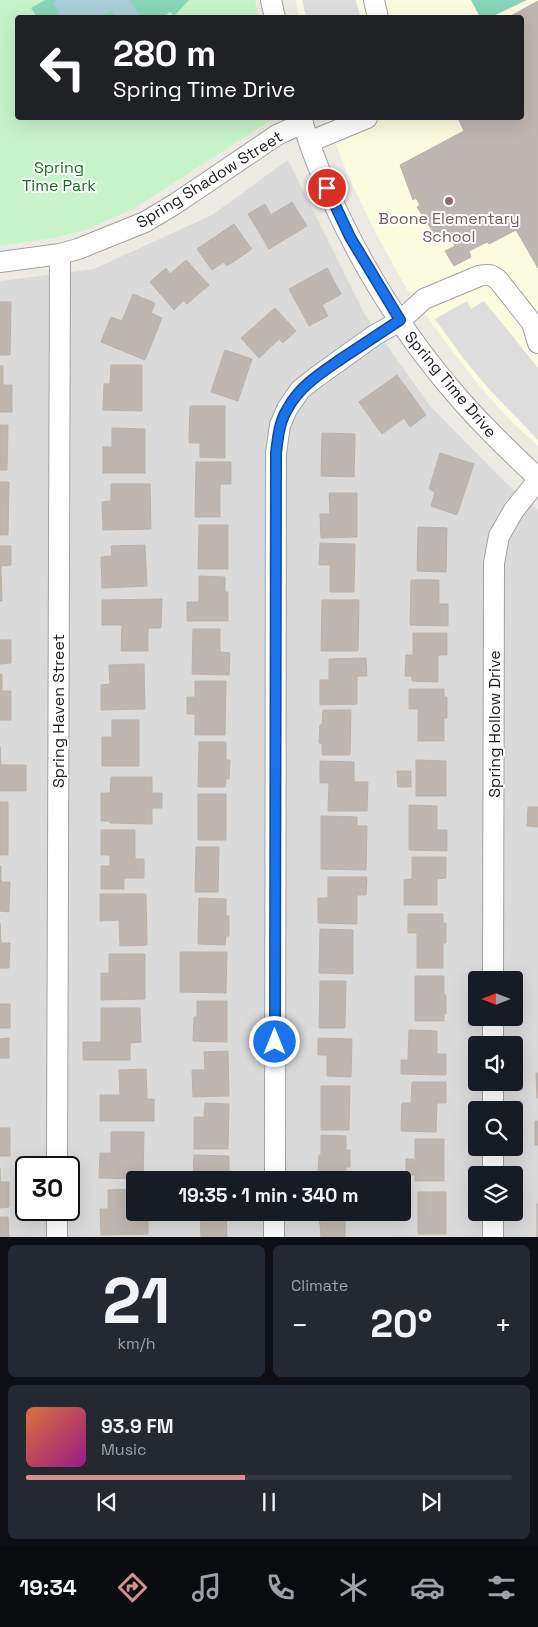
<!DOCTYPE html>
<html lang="en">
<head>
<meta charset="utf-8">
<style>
  :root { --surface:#171b24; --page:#242831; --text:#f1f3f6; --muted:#9ea1a6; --line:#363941; --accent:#d68f92 }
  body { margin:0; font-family:"Space Grotesk",sans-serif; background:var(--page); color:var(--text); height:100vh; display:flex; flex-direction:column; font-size:19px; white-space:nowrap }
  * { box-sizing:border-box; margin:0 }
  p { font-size:16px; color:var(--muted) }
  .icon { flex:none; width:28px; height:28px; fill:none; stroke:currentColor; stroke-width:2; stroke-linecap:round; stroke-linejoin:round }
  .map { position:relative; height:1237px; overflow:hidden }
  .sheet { display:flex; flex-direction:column; gap:8px; padding:8px; background:#0d0f14; flex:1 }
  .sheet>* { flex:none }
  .hud { position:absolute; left:15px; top:15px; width:509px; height:105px; border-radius:5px; box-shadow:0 5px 20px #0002; background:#202124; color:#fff; overflow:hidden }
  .needle { width:32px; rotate:270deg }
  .fabs { position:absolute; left:468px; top:971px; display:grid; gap:10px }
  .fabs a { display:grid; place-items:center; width:55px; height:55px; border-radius:5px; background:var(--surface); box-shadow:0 5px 20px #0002; font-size:25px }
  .speed { position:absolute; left:15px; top:1156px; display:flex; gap:10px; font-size:25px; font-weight:700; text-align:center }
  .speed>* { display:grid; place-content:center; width:65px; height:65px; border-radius:50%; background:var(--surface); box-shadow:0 5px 20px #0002; line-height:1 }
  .speed .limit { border:2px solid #111; border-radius:8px; background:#fff; color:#111 }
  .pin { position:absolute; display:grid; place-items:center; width:42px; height:42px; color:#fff; margin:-21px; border:2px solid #fff; border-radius:50%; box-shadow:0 1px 5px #0007 }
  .me { position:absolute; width:55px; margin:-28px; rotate:0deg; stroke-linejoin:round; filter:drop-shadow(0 0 4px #0008) }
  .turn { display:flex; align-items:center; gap:18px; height:105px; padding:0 15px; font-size:22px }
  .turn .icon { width:65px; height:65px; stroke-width:2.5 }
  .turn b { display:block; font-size:35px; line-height:42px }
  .big { font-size:38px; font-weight:700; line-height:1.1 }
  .sheet .widget { flex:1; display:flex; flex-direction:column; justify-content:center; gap:8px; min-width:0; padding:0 18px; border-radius:8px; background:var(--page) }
  .sheet .dial { align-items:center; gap:0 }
  .dial b { font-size:65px; line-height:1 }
  .song { display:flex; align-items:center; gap:15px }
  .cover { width:60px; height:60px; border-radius:8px; background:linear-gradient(135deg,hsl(20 70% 55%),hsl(310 70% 35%)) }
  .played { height:5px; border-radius:2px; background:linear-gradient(90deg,var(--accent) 45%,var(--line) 45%) }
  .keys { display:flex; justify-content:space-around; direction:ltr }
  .heat { display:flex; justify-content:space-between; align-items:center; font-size:28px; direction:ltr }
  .sheet .tiles { flex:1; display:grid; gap:8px; grid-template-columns:1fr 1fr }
  .widget:last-child { grid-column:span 2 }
  .trip { position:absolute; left:126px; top:1171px; width:285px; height:50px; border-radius:5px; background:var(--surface); box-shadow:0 5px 20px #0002; font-weight:700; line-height:50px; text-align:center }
  .menu { display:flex; height:80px; justify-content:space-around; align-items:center; background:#090b0e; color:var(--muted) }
  .menu .icon { width:35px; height:35px }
  .menu .selected { color:var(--accent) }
  .menu b { font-size:22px; color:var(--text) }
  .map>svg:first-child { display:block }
</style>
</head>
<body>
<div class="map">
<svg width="538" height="1237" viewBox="0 0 538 1237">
  <rect width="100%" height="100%" fill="#edeae4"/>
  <path fill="#dbdada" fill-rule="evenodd" d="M288 160 364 313 430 406 506 483 538 510V1237H0V281L94 269 212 215ZM476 980H514V1018H476ZM476 1045H514V1082H476ZM476 1110H514V1148H476ZM26 1168H69V1210H26ZM476 1175H514V1212H476ZM135 1180H402V1212H135Z"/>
  <path fill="#fbfbdf" d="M296 0H538V446L510 420 482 389 452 351 407 289 374 230 347 173 326 118H521V18L299 17Z"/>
  <path fill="#c6f3c9" d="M0 0H255L258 17 18 18V118H274L135 208 85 230 53 238 0 246Z"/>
  <path fill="#8ad4b7" d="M45 0H189L174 16 170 12 161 18 37 17 31 8Z
    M471 0H527L491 17H480Z"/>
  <path fill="#ddd" d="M302 0H356L360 17H306Z
    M467 301 471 309 484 301 538 368V440L489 389 464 359 435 319Z"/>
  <path fill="#a9cdd6" d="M57 0H130L140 17H116L111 11 99 17H61L53 3Z"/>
  <path fill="#bdb6b1" stroke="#bdb1a8" d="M538 1V268L516 230 489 244 487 242 469 251 471 257 454 266 445 251 455 246 447 230 435 235 417 207 420 205 416 198 413 200 400 165 464 131 458 118H521V18H507Z
    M292 202 307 226 269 249 248 214 265 204 271 215Z
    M234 224 252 249 227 266 224 262 212 270 197 249Z
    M186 260 209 285 187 304 184 300 174 310 150 282 166 268 170 274Z
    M327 268 341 294 322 305 328 316 309 326 289 289Z
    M133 294 155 303 151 313 162 318 145 360 101 342 111 317 122 321Z
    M0 302H11L10 355H0Z
    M275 308 296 331 283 343 279 339 259 358 241 338Z
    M225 350 252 359 238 401 211 392Z
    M111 365H142V411L103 410 104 384H110Z
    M0 366H3V385H12V412H0Z
    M397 375 426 415 410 427 404 418 382 434 359 402Z
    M190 406H225V458L200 457V443H189Z
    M0 425H8L7 470H0Z
    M112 428 145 429V473H103V447H112Z
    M322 433 355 434 354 477 321 476Z
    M440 453 474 464 457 515 431 506 435 492 429 489Z
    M196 462H231V484H220V517H195Z
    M0 482H9L8 535H0Z
    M111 484H150L151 529 103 530 102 502 111 501Z
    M329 493H357V537L321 538 320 514H330Z
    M199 525H228V569H198Z
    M418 527 447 528 446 572 417 571Z
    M320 543 355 544 354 592H330V565H319Z
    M145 545 147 586 102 588 101 557 112 556 111 546Z
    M0 546H11V565L1 566 2 601H0Z
    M199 576 225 577V592H228V621H187V602H199Z
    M411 580H439V604H448V626L410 625Z
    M162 599 161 628H148V651H121L122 625H102V600Z
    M322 600H359L358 651H321Z
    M193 629H220V652L230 653 229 675 192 674Z
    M413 633H447V655H438V682L412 681V676H405L406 655H413Z
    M0 640H11V663L0 664Z
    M366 658 367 676H357V704L320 705V680H329V659Z
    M144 664 145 709 101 710V685L110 684 109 665Z
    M0 674H2V691H11V720H0Z
    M195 681H226L225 735H195V714H187V697H195Z
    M409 689H444V697H447V718H444V741H418V709H409Z
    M323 710H351L350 755H322V743H319L320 725H322Z
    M112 720H139V766H102V737H112Z
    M199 742H226V760H230L229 779H226L225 787H198Z
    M0 746 1 765H26V791H0Z
    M416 760 446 761V796H416Z
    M320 761 354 762V782H368L367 811H328L329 783H320Z
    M397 771H411V787H398Z
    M111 777H152V793H162V808H152V824L110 823V821H101V793H110Z
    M198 794H226V840H198Z
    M0 802H8V855H0Z
    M409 805 437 806V830H447V851L409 850Z
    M528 807H538V827L527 826Z
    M321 816 357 817V826H367L366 870 321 869Z
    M101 830H135V859H144V878H124V889H101V866H110V855H101Z
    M196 847H219L218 892H195Z
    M412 857H446V878L437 879V905H404V880L412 879Z
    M0 866H1V882H10L9 912 0 911Z
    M328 877H367L366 895H357V924L318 923V898H328Z
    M100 894H146L147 945 120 946 119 920 100 921Z
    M199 898 226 899V916H229V936H226L225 945 198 944Z
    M408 914H443V923H446V943H443V968H417V933H408Z
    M0 923 1 943H10L9 968H0Z
    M320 929 353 930V974L319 973Z
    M180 952H227L226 993 180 992Z
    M109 954H145V999L101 1000V973H109Z
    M415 976H444V995H446V1014H444V1021H415Z
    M320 981H346L345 1028H319Z
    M197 1001H227V1042L193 1041 194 1017H197Z
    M0 1004H10V1028H0Z
    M101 1008H140L141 1042 130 1043V1060H83V1042H101Z
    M409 1030 437 1031V1054H446V1075L401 1074V1060H408Z
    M9 1038V1058H0V1039Z
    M318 1038 352 1039 351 1077 327 1076V1055H318Z
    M228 1051 229 1096 193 1097 192 1070H205L204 1052Z
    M146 1069 147 1099H154V1121H100V1095H120L119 1070Z
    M536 1073H538V1098H537Z
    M412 1082H446V1103H437L436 1132 401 1131 402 1103H411Z
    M321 1086H350L349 1130H321Z
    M205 1103 229 1104 228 1149H194V1117H204Z
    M535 1121H538V1145H535Z
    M0 1128H10V1156H0Z
    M111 1132H144L143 1179 99 1178 100 1153H111Z
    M321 1135 346 1136V1150H350V1167H346V1180H321V1173H318L319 1155H321Z
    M415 1139H444V1181H415V1175H406V1159H415Z
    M194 1155 229 1156V1180H193Z
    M0 1168V1182H9V1207L0 1208Z
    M135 1189V1212H140V1214H148V1234L101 1235 100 1209H108V1190Z
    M418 1192H446V1234H418Z
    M537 1204H538V1237H537Z
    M319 1212H345V1237H321Z
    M226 1213 227 1237H201L200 1214Z
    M0 1217H8L9 1237H0Z"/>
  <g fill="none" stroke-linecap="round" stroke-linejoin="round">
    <g stroke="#a1a1a1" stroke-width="22">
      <path id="minor" d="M271 0 275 18
        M374 0 378 18
        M301 118C332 218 389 318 458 397 483 426 510 452 538 478
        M309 142 367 118
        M0 262 60 254 78 249 145 222 175 204 277 135 303 123
        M493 980 494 563 499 536 514 510 538 480
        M493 1045V1018
        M493 1110V1082
        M57 1168 60 254
        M493 1175V1148
        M275 1180 276 453 280 425 287 409 300 390 315 378 375 335 400 321 424 299 479 276C488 274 492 274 499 281L532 323 538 343
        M57 1237V1210
        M274 1237V1212
        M493 1237V1212"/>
    </g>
    <use href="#minor" stroke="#fff" stroke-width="20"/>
  </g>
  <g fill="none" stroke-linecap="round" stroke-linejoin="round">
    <g stroke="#114b97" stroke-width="12">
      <path id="route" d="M275 1042 276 453C278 437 279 422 288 408 300 386 321 373 341 359 361 346 380 333 400 320L350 237 327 188"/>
    </g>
    <use href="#route" stroke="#1a73e8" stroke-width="9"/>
  </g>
  <circle fill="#8d6e63" stroke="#fff" stroke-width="2" cx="449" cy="201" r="5"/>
  <g text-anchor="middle" stroke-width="4" stroke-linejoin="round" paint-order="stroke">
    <g font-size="16" fill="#17701d" stroke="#fff">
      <text x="59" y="173">Spring<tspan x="59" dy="18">Time Park</tspan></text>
    </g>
    <g font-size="16" fill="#1d1d1d" stroke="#fff">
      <text transform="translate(209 179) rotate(-32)" y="6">Spring Shadow Street</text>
      <text transform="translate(451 384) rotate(50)" y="6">Spring Time Drive</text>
      <text transform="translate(58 711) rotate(-90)" y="6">Spring Haven Street</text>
      <text transform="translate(494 724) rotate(-90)" y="6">Spring Hollow Drive</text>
    </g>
    <g font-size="16" fill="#785e54" stroke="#fff">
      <text x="449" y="224">Boone Elementary<tspan x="449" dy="18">School</tspan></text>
    </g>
  </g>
</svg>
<div class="fabs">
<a><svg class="needle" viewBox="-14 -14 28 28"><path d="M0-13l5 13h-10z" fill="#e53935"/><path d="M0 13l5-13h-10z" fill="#9ea1a6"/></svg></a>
<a><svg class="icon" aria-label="sound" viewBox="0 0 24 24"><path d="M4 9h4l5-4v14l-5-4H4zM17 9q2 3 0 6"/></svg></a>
<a><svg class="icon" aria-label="search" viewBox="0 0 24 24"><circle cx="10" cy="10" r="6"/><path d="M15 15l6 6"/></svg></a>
<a><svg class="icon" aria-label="layers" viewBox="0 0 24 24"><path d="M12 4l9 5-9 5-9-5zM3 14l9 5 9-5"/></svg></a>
</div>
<div class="speed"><div class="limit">30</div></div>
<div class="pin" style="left:327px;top:188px;background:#d93025"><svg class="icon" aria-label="arrive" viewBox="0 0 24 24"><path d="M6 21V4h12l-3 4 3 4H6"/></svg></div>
<svg class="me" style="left:275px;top:1042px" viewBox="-20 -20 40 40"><circle r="17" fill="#1a73e8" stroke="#fff" stroke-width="3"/><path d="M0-11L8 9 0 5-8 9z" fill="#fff"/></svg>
<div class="trip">19:35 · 1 min · 340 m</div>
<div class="hud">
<div class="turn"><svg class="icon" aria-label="left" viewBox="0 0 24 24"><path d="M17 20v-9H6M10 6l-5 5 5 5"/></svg><div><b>280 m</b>Spring Time Drive</div></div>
</div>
</div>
<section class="sheet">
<div class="tiles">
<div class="widget dial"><b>21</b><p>km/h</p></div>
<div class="widget"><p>Climate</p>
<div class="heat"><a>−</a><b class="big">20°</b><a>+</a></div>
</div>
<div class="widget">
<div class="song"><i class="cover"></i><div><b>93.9 FM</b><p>Music</p></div></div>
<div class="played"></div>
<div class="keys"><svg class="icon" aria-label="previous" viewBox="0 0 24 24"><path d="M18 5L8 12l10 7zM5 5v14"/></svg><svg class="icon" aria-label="pause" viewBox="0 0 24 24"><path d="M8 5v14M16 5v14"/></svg><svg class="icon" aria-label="next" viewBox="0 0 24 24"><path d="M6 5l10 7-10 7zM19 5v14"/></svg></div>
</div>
</div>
</section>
<nav class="menu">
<b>19:34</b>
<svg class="icon selected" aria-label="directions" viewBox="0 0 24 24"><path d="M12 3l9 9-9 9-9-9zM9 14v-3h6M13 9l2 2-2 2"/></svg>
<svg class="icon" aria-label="music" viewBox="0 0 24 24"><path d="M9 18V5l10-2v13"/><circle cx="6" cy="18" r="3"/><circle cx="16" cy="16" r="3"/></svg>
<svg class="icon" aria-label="phone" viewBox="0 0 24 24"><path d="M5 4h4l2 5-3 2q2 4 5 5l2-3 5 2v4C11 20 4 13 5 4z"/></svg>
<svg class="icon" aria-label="climate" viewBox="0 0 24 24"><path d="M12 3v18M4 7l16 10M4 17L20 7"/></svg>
<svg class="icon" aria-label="car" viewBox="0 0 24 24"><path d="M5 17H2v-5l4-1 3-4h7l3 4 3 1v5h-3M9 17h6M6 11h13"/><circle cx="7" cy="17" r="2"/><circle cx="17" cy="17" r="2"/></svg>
<svg class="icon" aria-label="filters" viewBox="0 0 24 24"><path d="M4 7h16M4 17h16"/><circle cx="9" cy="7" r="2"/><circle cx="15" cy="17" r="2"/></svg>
</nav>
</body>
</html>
